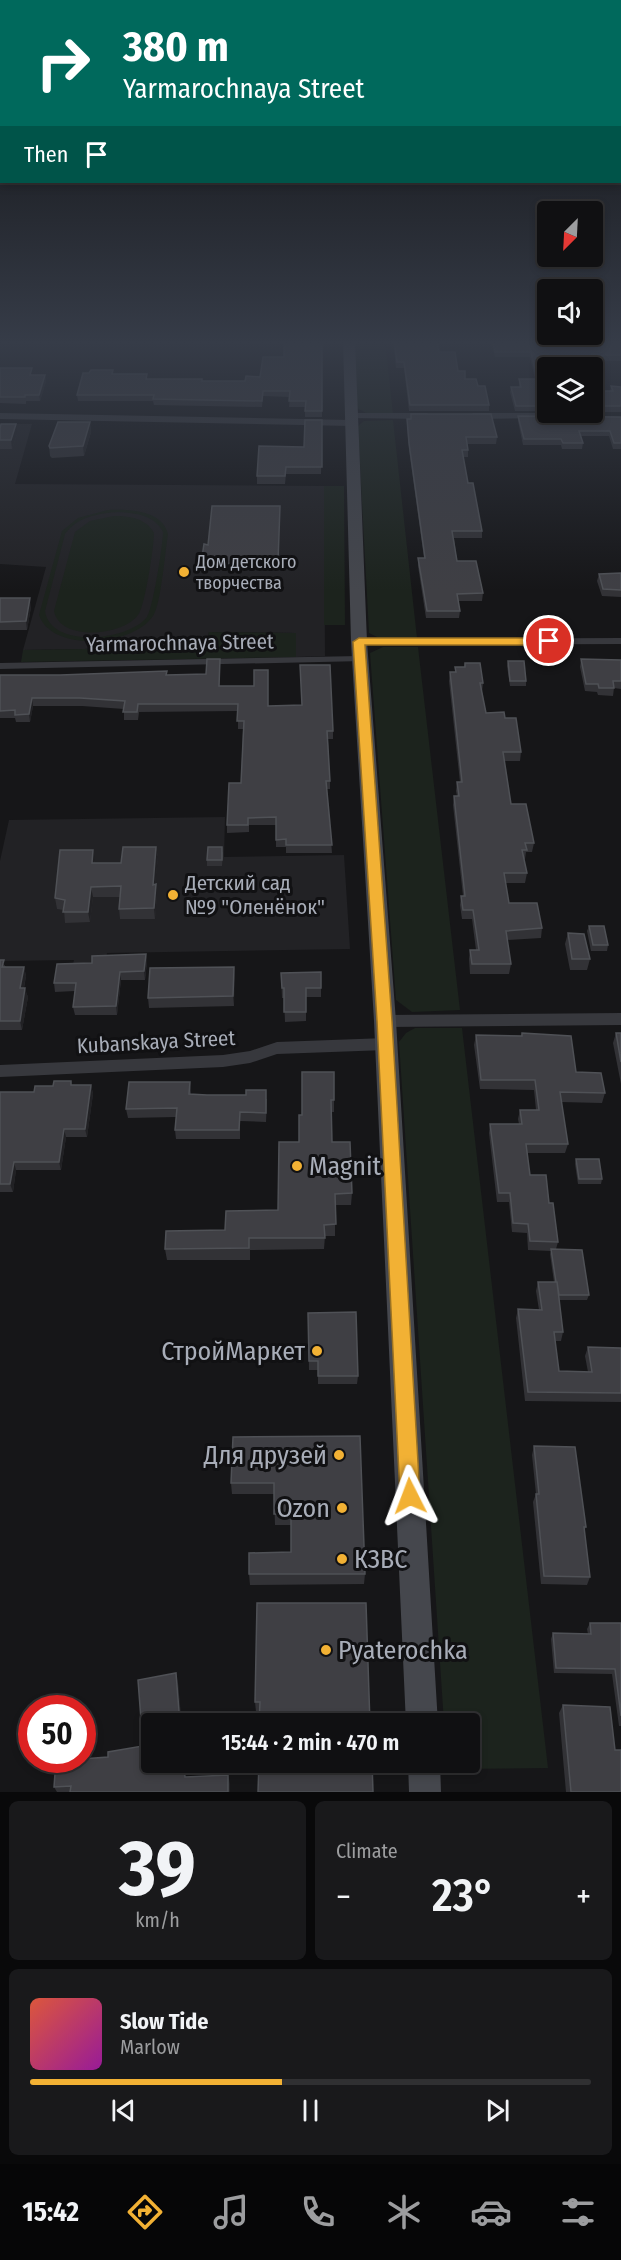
<!DOCTYPE html>
<html lang="en">
<head>
<meta charset="utf-8">
<style>
  :root { --surface:#101012; --page:#19191b; --text:#f1f3f6; --muted:#9c9d9f; --line:#303032; --accent:#f2b134 }
  body { margin:0; font-family:"Fira Sans Condensed",sans-serif; background:var(--page); color:var(--text); height:100vh; display:flex; flex-direction:column; font-size:22px; white-space:nowrap }
  * { box-sizing:border-box; margin:0 }
  p { font-size:20px; color:var(--muted) }
  .icon { flex:none; width:33px; height:33px; fill:none; stroke:currentColor; stroke-width:2; stroke-linecap:round; stroke-linejoin:round }
  .map { position:relative; height:1792px; overflow:hidden }
  .side { display:flex; flex-direction:column; gap:9px; padding:9px; background:#09090a; flex:1 }
  .side>* { flex:none }
  .banner { position:absolute; left:0px; top:0px; width:621px; height:183px; box-shadow:0 3px 9px #0003,0 0 0 2px var(--line); background:#00695c; color:#fff; overflow:hidden }
  .needle { width:39px; rotate:204deg }
  .buttons { position:absolute; left:537px; top:201px; display:grid; gap:12px }
  .buttons a { display:grid; place-items:center; width:66px; height:66px; border-radius:6px; background:var(--surface); box-shadow:0 3px 9px #0003,0 0 0 2px var(--line); font-size:30px }
  .speed { position:absolute; left:18px; top:1695px; display:flex; gap:12px; font-size:30px; font-weight:700; text-align:center }
  .speed>* { display:grid; place-content:center; width:78px; height:78px; border-radius:50%; background:var(--surface); box-shadow:0 3px 9px #0003,0 0 0 2px var(--line); line-height:1 }
  .speed .limit { border:9px solid #d22; background:#fff; color:#111 }
  .pin { position:absolute; display:grid; place-items:center; width:51px; height:51px; color:#fff; margin:-26px; border:3px solid #fff; border-radius:50%; box-shadow:0 2px 6px #0007 }
  .me { position:absolute; width:66px; margin:-33px; rotate:357deg; stroke-linejoin:round; filter:drop-shadow(0 0 4px #0008) }
  .turn { display:flex; align-items:center; gap:21px; height:126px; padding:0 24px; font-size:27px }
  .turn .icon { width:78px; height:78px; stroke-width:2.5 }
  .turn b { display:block; font-size:42px; line-height:51px }
  .then { display:flex; align-items:center; height:57px; padding:0 24px; background:#0003; gap:12px; font-size:22px }
  .big { font-size:45px; font-weight:600; line-height:1.1 }
  .side .widget { flex:1; display:flex; flex-direction:column; justify-content:center; gap:9px; min-width:0; padding:0 21px; border-radius:9px; background:var(--page) }
  .side .dial { align-items:center; gap:0 }
  .dial b { font-size:78px; line-height:1 }
  .song { display:flex; align-items:center; gap:18px }
  .cover { width:72px; height:72px; border-radius:9px; background:linear-gradient(135deg,hsl(10 70% 55%),hsl(300 70% 35%)) }
  .played { height:6px; border-radius:3px; background:linear-gradient(90deg,var(--accent) 45%,var(--line) 45%) }
  .keys { display:flex; justify-content:space-around; direction:ltr }
  .heat { display:flex; justify-content:space-between; align-items:center; font-size:33px; direction:ltr }
  .side .tiles { flex:1; display:grid; gap:9px; grid-template-columns:1fr 1fr }
  .widget:last-child { grid-column:span 2 }
  .trip { position:absolute; left:141px; top:1713px; width:339px; height:60px; border-radius:6px; background:var(--surface); box-shadow:0 3px 9px #0003,0 0 0 2px var(--line); font-weight:600; line-height:60px; text-align:center }
  .tabs { display:flex; height:96px; justify-content:space-around; align-items:center; background:#060607; color:var(--muted) }
  .tabs .icon { width:42px; height:42px }
  .tabs .current { color:var(--accent) }
  .tabs b { font-size:27px; color:var(--text) }
  .map>svg:first-child { display:block }
</style>
</head>
<body>
<div class="map">
<svg width="621" height="1792" viewBox="0 0 621 1792">
  <rect width="100%" height="100%" fill="#161618"/>
  <path fill="#222225" d="M0 424H32L15 484 324 486 325 656 296 657 295 633 209 632 207 647 23 650 46 567 0 564Z
    M225 817 224 857 344 855 350 949 107 953 105 963 73 964 74 960 0 961V861L9 820Z"/>
  <path fill="#1c231d" fill-rule="evenodd" d="M355 340H385L393 414H368L357 408Z
    M393 420 417 638H379L369 633 358 426 364 421Z
    M324 486H344L345 625H324Z
    M108 510C129 509 162 510 168 534 165 552 161 604 153 616 133 646 52 653 39 615L62 531 78 518ZM119 512C135 513 155 515 163 532 163 544 153 609 147 617 129 641 50 649 45 611L65 534C77 517 99 513 119 512Z
    M114 516C129 516 146 518 154 533 154 545 145 607 138 615 123 636 60 642 54 611L75 532 90 521Z
    M209 632 296 633V657L21 662 23 650 207 647Z
    M383 647H418L460 1010 412 1012 396 1000 370 653Z
    M415 1028H462L548 1768 447 1769 446 1763 470 1762V1724L444 1723 399 1042 406 1033Z"/>
  <g fill="none" stroke-linecap="round" stroke-linejoin="round">
    <path fill="#37383d" fill-rule="evenodd" d="M0 413 351 420 355 423 351 426 0 419Z
      M351 413H427L431 416 427 419 348 418 347 416Z
      M535 413 538 414V418L473 419 469 416 473 413Z
      M621 638V644L359 645 354 642 359 639Z
      M360 656 366 659 364 661 0 669V663Z
      M621 1013V1025L385 1027 380 1025 378 1021 380 1017 385 1015Z
      M386 1038 391 1040 393 1044 391 1048 386 1050 277 1054 250 1063 223 1067 0 1077V1065L223 1055 250 1051 277 1042Z"/>
    <path fill="#45474d" fill-rule="evenodd" d="M343 340H355L367 642 396 1021 438 1724H406L374 1021 351 642Z
      M408 1762H440L441 1792H409Z"/>
  </g>
  <path fill="#323236" d="M322 340V417H305V407H289L290 397 263 396 262 407 154 405 153 401H78L77 395 114 374H147V379L202 381H245L260 377 284 357 290 343Z
    M393 340H437L439 352 458 371 465 379 478 386 489 405V411H409L404 368H396Z
    M491 340H621V361L551 360 548 368V411H515L510 392 511 387H519V379H535L530 357H495Z
    M0 368 33 375H45L46 381 40 401H26V404L0 403Z
    M611 386 621 387V412H592V391H610Z
    M411 414 497 437 496 444H467L468 450V457H463L468 483 482 531V538H454L457 561 483 593 482 601H458L460 611 459 618H426L418 566V558H424L409 450 407 426V419H410Z
    M518 416 621 417V449H613L609 436H581L583 443 582 449H562L561 445H523L518 421Z
    M322 420 321 474H286L285 484H257V476L304 447Z
    M90 422 91 432 84 456 52 458 50 456 49 446Z
    M0 428 17 434 12 449H0Z
    M280 506 278 567 202 569 201 564 208 545Z
    M621 573V597L602 596 597 581 599 574Z
    M0 598 31 607 27 630H0Z
    M581 659 621 660V689L614 688 613 696 598 695 597 692 585 691 580 667Z
    M508 661 526 681V686H510L507 666Z
    M465 663 483 683 482 692 486 713 505 718 521 752 520 761H504L511 804 534 843 532 852H526L525 859H524L527 873 525 883H505L509 903 542 928 541 938 507 940 511 964 509 974H470L469 959 470 950H476L472 919H462L460 905 461 896H463L453 805 454 796H457L456 791 457 782H460L449 681 450 672H455V667H464Z
    M220 666 219 686 268 706 333 731V739H328L330 781V789H327L332 853H286V847H276V825H249V832L227 833V825L241 783 243 729H238V711L139 712 138 720H124V709L82 706H33L30 722H16L15 718H0V675H60L167 671V675L206 674Z
    M156 847 158 857 155 884 157 895 155 919H120L119 909 120 897H93L90 922 65 923 64 910 57 909 55 898 95 860V863H121Z
    M223 852 222 866H207V860Z
    M589 926 608 945 607 951H591L587 931Z
    M568 933 590 959 587 970H570L565 944Z
    M146 954 147 962 145 980H121L117 1015H75L73 1007 75 991 55 992 54 983 92 963Z
    M0 960 6 967H24L26 976 24 988 28 997 22 1030H0Z
    M234 967V1006L149 1008 148 998Z
    M321 972V997H306V1021L285 1022 284 998H282L281 973Z
    M522 1033 605 1093 602 1103 561 1102 568 1144 565 1153H527L530 1175 549 1203 558 1242 556 1249 589 1295 587 1300H559L563 1332 561 1341H555L559 1371 588 1372 585 1356 588 1347 621 1348V1402L525 1401 516 1318 518 1309 539 1310 536 1291 538 1282H554L550 1254 551 1251 528 1250 527 1233 512 1232 509 1202H497L489 1133 490 1124H519L518 1119 520 1110H536L534 1090 480 1089 474 1045 476 1035 521 1036Z
    M616 1033H621V1084L613 1043Z
    M302 1072 334 1100V1112H332V1142L352 1193 351 1205H335V1236H325L324 1249 250 1250V1260H167L165 1249 225 1230 278 1210 299 1142 302 1115Z
    M190 1082 191 1094 267 1099 266 1122 240 1121V1139H176L175 1130 176 1117 128 1118 126 1109Z
    M72 1085H91L93 1094 87 1137H66L61 1170H16L13 1192H0V1092H34Z
    M576 1159 602 1179 601 1184H578L575 1164Z
    M308 1313 358 1376 357 1384H318V1370H309Z
    M233 1437 365 1574 364 1584 250 1585 249 1574 291 1552V1525H275L274 1494H232L231 1483Z
    M534 1446 586 1527 584 1531 590 1577 587 1585 541 1584 533 1502 536 1494 532 1455Z
    M257 1603 260 1712H256L255 1702Z
    M590 1623H621V1726H619L612 1674 554 1673 551 1639 553 1633 588 1634 587 1629Z
    M178 1683 186 1777 230 1783V1792H57L54 1787 108 1757 143 1746Z
    M563 1705 615 1750 621 1792H566L559 1713Z"/>
  <path fill="#212124" d="M45 375 46 381 40 401 39 395Z
    M90 422 91 432 84 456 83 446Z
    M16 424 17 434 12 449 11 440Z
    M30 598 31 607 27 630 26 621Z
    M32 698 33 706 30 722 29 714Z
    M156 847 158 857 154 895 153 885Z
    M93 850 95 860 93 874 92 863Z
    M156 884 157 895 155 919 154 908Z
    M91 887 93 897 90 922 88 912Z
    M146 954 147 962 145 980 144 971Z
    M24 967 26 976 22 997 20 988Z
    M234 967 235 977 234 1006 233 996Z
    M120 972 121 980 117 1015 116 1006Z
    M25 988 28 997 22 1030 20 1021Z
    M91 1085 93 1094 87 1137 85 1129Z
    M64 1129 66 1137 61 1170 59 1162Z
    M14 1162 16 1170 13 1192 10 1184Z
    M176 1673 178 1683 182 1724H180Z
    M183 1762H185L187 1785 185 1777Z
    M228 1775 230 1783V1792H228Z"/>
  <path fill="#3f3f44" stroke="#4f5156" stroke-width="1.5" d="M290 340H322V411H305L306 401H289L290 391H263L262 401 153 399 154 395H77L83 373H89L91 370H113L112 374H147L146 379H202V381H245L246 376 260 377 263 357H284V343H290Z
    M394 340H437L439 352H455L458 371H465V379H476L478 386H485L489 405H410L404 362H397Z
    M493 340H621V355H549L553 368H548V406H516L511 387H521L519 379H537L531 352H495Z
    M0 368H32L30 375H45L39 395H25V397H0Z
    M611 386 621 387V406H592V391H613Z
    M411 414H491L497 437H466L468 450H462L468 483H473L482 531H452L457 561H476L483 593 457 594 460 611H427L418 558H425L409 443 407 419H411Z
    M518 416 621 417V443H614L610 431H579L583 443H563L561 439H524Z
    M305 420H322V467H286L285 476H257L259 446 304 447Z
    M58 422H90L83 446 50 448 49 446Z
    M1 424H16L11 440H0V428Z
    M212 506H280L278 562 201 564 204 544 208 545Z
    M621 573V590L603 589 599 574Z
    M0 598H30L26 621 0 622Z
    M207 659H220L219 686H254V670H268V706L302 705 300 665H330L333 731H327L330 781H326L332 845H286V839L276 840V817L248 818V825H227L229 783H241L244 721H237L238 704H138L137 712H123L125 701 80 698H32L29 714 15 715V710L0 711V675H60L167 671 166 675 206 674Z
    M581 659 621 660V681H613L614 688H599L598 684H586Z
    M508 661H524L526 681H510Z
    M465 663H480L483 683H480L486 713 504 712 505 718H516L521 752H503L511 804H526L534 843H525L527 850H522L527 873H504L509 903H537L542 928 506 931 511 964H472L470 950H479L473 910H463L461 896H465L454 796H459L457 782H462L450 672H456L455 667H465Z
    M123 847H156L153 885 156 884 154 908 119 909 121 886 91 887 88 912H63L65 900 55 898 60 850H93L92 863H121Z
    M208 847H222V860H207Z
    M589 926H604L608 945H593Z
    M568 933 584 934 590 959H572Z
    M146 954 144 971 120 972 116 1006 73 1007 76 983H54L57 964 92 963V956Z
    M0 960H4L2 967H24L20 988H25L20 1021H0Z
    M234 967 233 996 148 998 150 968Z
    M321 972V988H306V1012H284V988H282L281 973Z
    M522 1033 571 1036 576 1072 601 1073 605 1093 560 1092 568 1144H526L530 1175H546L549 1203H553L558 1242 530 1241 528 1224 513 1223 510 1193H499L490 1124H522L520 1110H539L535 1080H481L476 1035 522 1036Z
    M616 1033H621V1062Z
    M302 1072H334V1100H331L332 1142H350L352 1193 335 1194 336 1224 324 1225 325 1238H249V1248L165 1249 166 1231 225 1230 226 1211 278 1210 279 1142H299V1115H302Z
    M54 1081H71V1085H91L85 1129H64L59 1162H14L10 1184H0V1092H34L35 1086H53Z
    M129 1082H190L189 1094 207 1095H246V1090H266V1113L240 1112 239 1130H175L177 1108 126 1109Z
    M576 1159H599L602 1179H579Z
    M551 1249 582 1250 589 1295H559L557 1282H556Z
    M538 1282H557L563 1332H554L559 1371 592 1372 588 1347 621 1348V1393L528 1392 518 1309 542 1310Z
    M356 1312 358 1376H318V1361H309L308 1313Z
    M360 1436 365 1574H249V1553L291 1552V1514H274V1483H231L233 1437Z
    M534 1446 575 1447 586 1527H584L590 1577 544 1576 536 1494H539Z
    M257 1603H366L370 1724H259L260 1702H255Z
    M590 1623H621V1716L615 1669 556 1668 553 1633 591 1634Z
    M176 1673 180 1724H152V1762H183L185 1777 228 1775V1792H70L71 1786 54 1787 56 1760H82V1759L108 1757V1752L143 1746 138 1680Z
    M563 1705 610 1707 615 1750H621V1792H571Z
    M259 1762H372L373 1792H258Z"/>
  <linearGradient id="sky" x2="0" y2="1"><stop stop-color="#0c0c0d"/><stop offset="0.58" stop-color="#363c48"/><stop offset="1" stop-color="#363c48" stop-opacity="0"/></linearGradient>
  <rect width="621" height="591" fill="url(#sky)"/>
  <path fill="#f2b134" stroke="#9d7322" stroke-width="1.5" d="M359 638H549L555 641 549 645H365L392 1021 420 1496 417 1503 410 1506 403 1503 400 1496 377 1021 353 642Z"/>
  <g fill="#f2b134" stroke="#111113" stroke-width="2">
    <circle cx="184" cy="572" r="6"/>
    <circle cx="173" cy="895" r="6"/>
    <circle cx="297" cy="1166" r="6"/>
    <circle cx="317" cy="1351" r="6"/>
    <circle cx="339" cy="1455" r="6"/>
    <circle cx="342" cy="1508" r="6"/>
    <circle cx="342" cy="1559" r="6"/>
    <circle cx="326" cy="1650" r="6"/>
  </g>
  <g text-anchor="middle" stroke-width="6" stroke-linejoin="round" paint-order="stroke">
    <g font-size="18" fill="#a8adb8" stroke="#111113" text-anchor="start">
      <text x="196" y="568">Дом детского<tspan x="196" dy="21">творчества</tspan></text>
    </g>
    <g font-size="21" fill="#a8adb8" stroke="#111113">
      <text transform="translate(180 643) rotate(-1)" y="7">Yarmarochnaya Street</text>
      <text transform="translate(156 1042) rotate(-3)" y="7">Kubanskaya Street</text>
    </g>
    <g font-size="21" fill="#a8adb8" stroke="#111113" text-anchor="start">
      <text x="185" y="890">Детский сад<tspan x="185" dy="24">№9 "Оленёнок"</tspan></text>
    </g>
    <g font-size="26" fill="#a8adb8" stroke="#111113" text-anchor="start">
      <text x="309" y="1175">Magnit</text>
      <text x="305" y="1360" text-anchor="end">СтройМаркет</text>
      <text x="327" y="1464" text-anchor="end">Для друзей</text>
      <text x="330" y="1517" text-anchor="end">Ozon</text>
      <text x="354" y="1568">КЗВС</text>
      <text x="338" y="1659">Pyaterochka</text>
    </g>
  </g>
</svg>
<div class="buttons">
<a><svg class="needle" viewBox="-14 -14 28 28"><path d="M0-13l5 13h-10z" fill="#e53935"/><path d="M0 13l5-13h-10z" fill="#9c9d9f"/></svg></a>
<a><svg class="icon" aria-label="sound" viewBox="0 0 24 24"><path d="M4 9h4l5-4v14l-5-4H4zM17 9q2 3 0 6"/></svg></a>
<a><svg class="icon" aria-label="layers" viewBox="0 0 24 24"><path d="M12 4l9 5-9 5-9-5zM3 14l9 5 9-5"/></svg></a>
</div>
<div class="speed"><div class="limit">50</div></div>
<div class="pin" style="left:549px;top:641px;background:#d93025"><svg class="icon" aria-label="arrive" viewBox="0 0 24 24"><path d="M6 21V4h12l-3 4 3 4H6"/></svg></div>
<svg class="me" style="left:410px;top:1496px" viewBox="-20 -20 40 40"><path d="M0-17L14 15 0 8-14 15z" fill="#f2b134" stroke="#fff" stroke-width="4"/></svg>
<div class="trip">15:44 · 2 min · 470 m</div>
<div class="banner">
<div class="turn"><svg class="icon" aria-label="right" viewBox="0 0 24 24"><path d="M7 20v-9h11M14 6l5 5-5 5"/></svg><div><b>380 m</b>Yarmarochnaya Street</div></div>
<div class="then">Then<svg class="icon" aria-label="arrive" viewBox="0 0 24 24"><path d="M6 21V4h12l-3 4 3 4H6"/></svg></div>
</div>
</div>
<section class="side">
<div class="tiles">
<div class="widget dial"><b>39</b><p>km/h</p></div>
<div class="widget"><p>Climate</p>
<div class="heat"><a>−</a><b class="big">23°</b><a>+</a></div>
</div>
<div class="widget">
<div class="song"><i class="cover"></i><div><b>Slow Tide</b><p>Marlow</p></div></div>
<div class="played"></div>
<div class="keys"><svg class="icon" aria-label="previous" viewBox="0 0 24 24"><path d="M18 5L8 12l10 7zM5 5v14"/></svg><svg class="icon" aria-label="pause" viewBox="0 0 24 24"><path d="M8 5v14M16 5v14"/></svg><svg class="icon" aria-label="next" viewBox="0 0 24 24"><path d="M6 5l10 7-10 7zM19 5v14"/></svg></div>
</div>
</div>
</section>
<nav class="tabs">
<b>15:42</b>
<svg class="icon current" aria-label="directions" viewBox="0 0 24 24"><path d="M12 3l9 9-9 9-9-9zM9 14v-3h6M13 9l2 2-2 2"/></svg>
<svg class="icon" aria-label="music" viewBox="0 0 24 24"><path d="M9 18V5l10-2v13"/><circle cx="6" cy="18" r="3"/><circle cx="16" cy="16" r="3"/></svg>
<svg class="icon" aria-label="phone" viewBox="0 0 24 24"><path d="M5 4h4l2 5-3 2q2 4 5 5l2-3 5 2v4C11 20 4 13 5 4z"/></svg>
<svg class="icon" aria-label="climate" viewBox="0 0 24 24"><path d="M12 3v18M4 7l16 10M4 17L20 7"/></svg>
<svg class="icon" aria-label="car" viewBox="0 0 24 24"><path d="M5 17H2v-5l4-1 3-4h7l3 4 3 1v5h-3M9 17h6M6 11h13"/><circle cx="7" cy="17" r="2"/><circle cx="17" cy="17" r="2"/></svg>
<svg class="icon" aria-label="filters" viewBox="0 0 24 24"><path d="M4 7h16M4 17h16"/><circle cx="9" cy="7" r="2"/><circle cx="15" cy="17" r="2"/></svg>
</nav>
</body>
</html>
